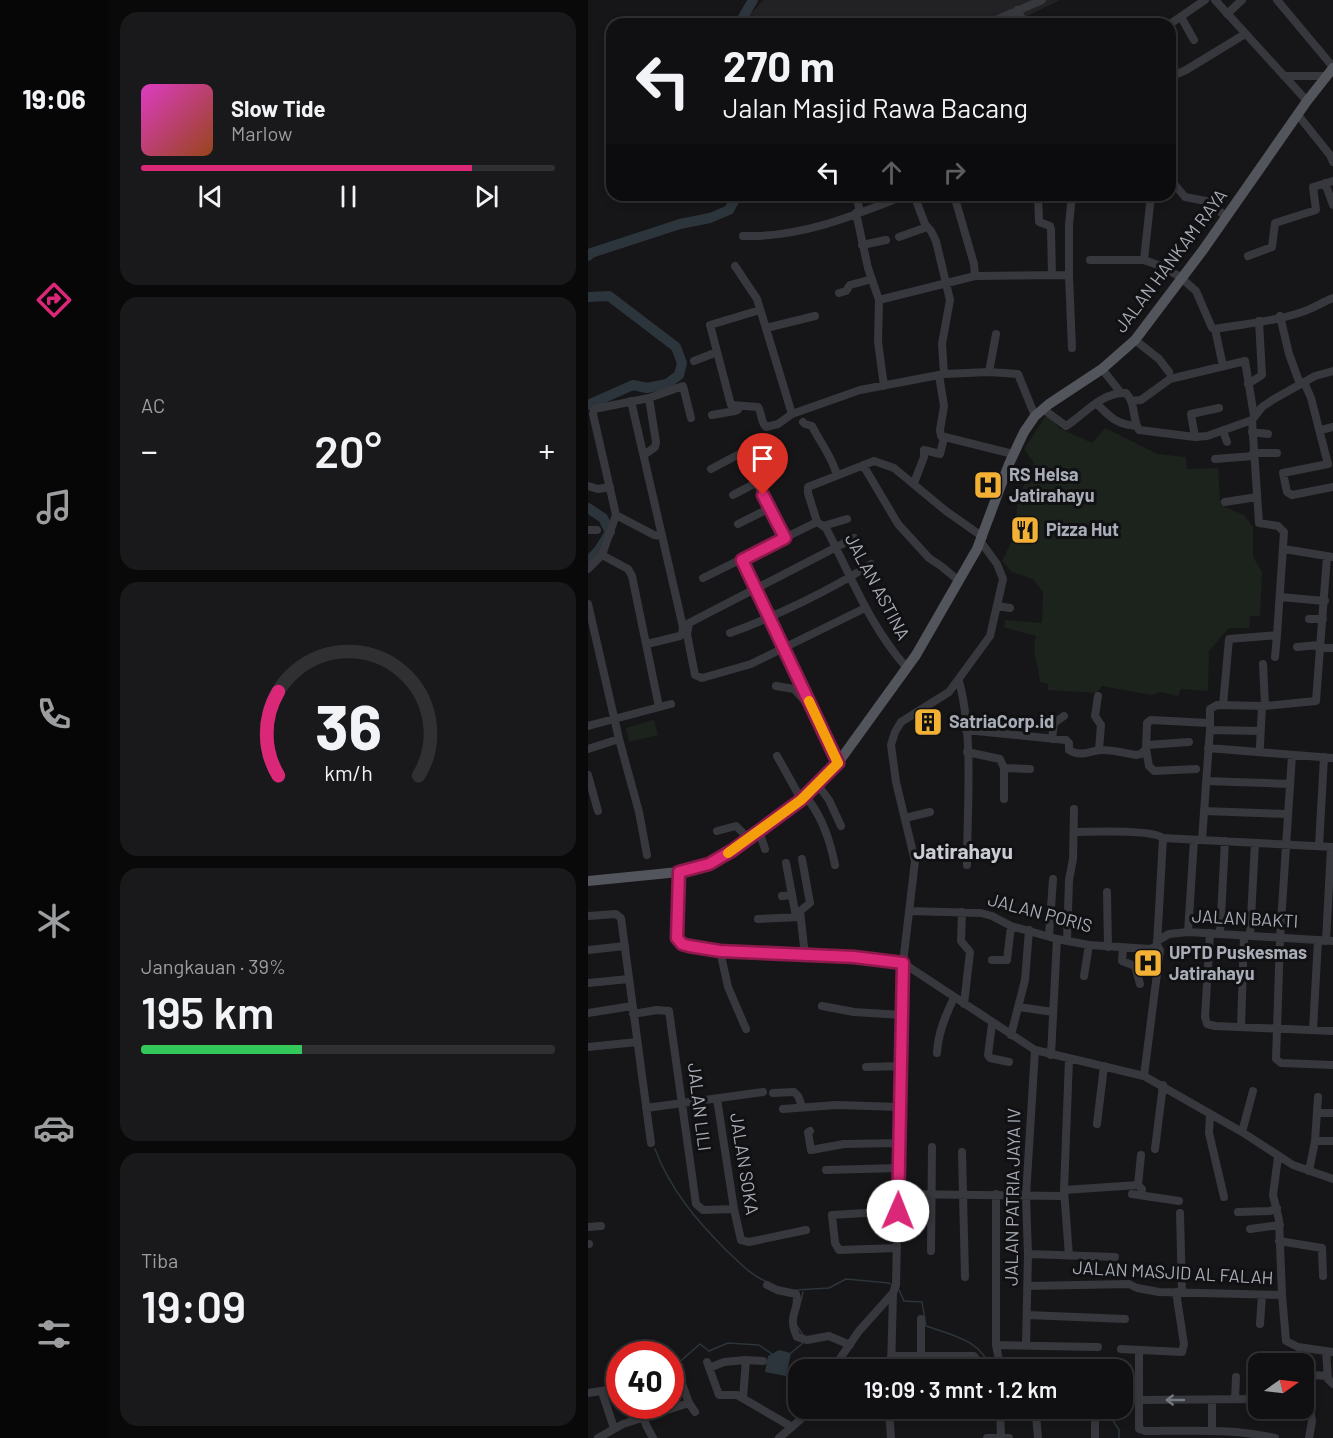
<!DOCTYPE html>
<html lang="id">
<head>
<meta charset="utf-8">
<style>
  :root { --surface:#101012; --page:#19191b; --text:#f1f3f6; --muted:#9c9d9f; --line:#303032; --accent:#db2777 }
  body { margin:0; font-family:Barlow,sans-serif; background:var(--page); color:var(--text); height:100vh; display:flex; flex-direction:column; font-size:22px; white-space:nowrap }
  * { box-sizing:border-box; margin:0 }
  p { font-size:20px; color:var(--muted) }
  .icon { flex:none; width:33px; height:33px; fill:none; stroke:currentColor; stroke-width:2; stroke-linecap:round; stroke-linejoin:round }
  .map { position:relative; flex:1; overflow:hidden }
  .sheet { display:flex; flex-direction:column; gap:12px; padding:12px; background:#09090a; width:480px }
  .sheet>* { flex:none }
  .guide { position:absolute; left:18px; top:18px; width:570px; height:183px; border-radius:18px; box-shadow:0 3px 9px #0003,0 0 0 2px var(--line); background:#101012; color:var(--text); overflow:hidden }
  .needle { width:39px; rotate:76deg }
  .buttons { position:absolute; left:660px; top:1353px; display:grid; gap:12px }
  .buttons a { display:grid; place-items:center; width:66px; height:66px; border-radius:12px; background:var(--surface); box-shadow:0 3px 9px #0003,0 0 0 2px var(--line); font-size:30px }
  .speed { position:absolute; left:18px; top:1341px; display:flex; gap:12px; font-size:30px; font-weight:700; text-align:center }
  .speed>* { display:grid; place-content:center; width:78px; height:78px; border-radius:50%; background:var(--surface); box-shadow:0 3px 9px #0003,0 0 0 2px var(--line); line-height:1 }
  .speed .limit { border:9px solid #d22; background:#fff; color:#111 }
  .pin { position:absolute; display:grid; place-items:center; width:51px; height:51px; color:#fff; margin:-62px -26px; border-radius:50% 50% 50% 0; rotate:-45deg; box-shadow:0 0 6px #0007 }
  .pin .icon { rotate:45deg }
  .me { position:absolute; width:66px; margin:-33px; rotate:1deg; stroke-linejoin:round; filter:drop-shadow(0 0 4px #0008) }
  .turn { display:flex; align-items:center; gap:21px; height:126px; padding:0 18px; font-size:27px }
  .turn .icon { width:78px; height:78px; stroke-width:2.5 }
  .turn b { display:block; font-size:42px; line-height:51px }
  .lanes { display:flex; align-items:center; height:57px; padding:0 18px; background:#0003; justify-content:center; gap:30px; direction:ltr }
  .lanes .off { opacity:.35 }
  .big { font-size:45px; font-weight:600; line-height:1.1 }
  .sheet .tile { flex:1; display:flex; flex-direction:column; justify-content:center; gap:9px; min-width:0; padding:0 21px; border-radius:18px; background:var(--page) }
  .sheet .dial { align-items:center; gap:0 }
  .dial svg { height:156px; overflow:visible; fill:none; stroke:var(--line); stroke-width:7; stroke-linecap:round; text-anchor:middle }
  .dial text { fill:var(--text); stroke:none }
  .song { display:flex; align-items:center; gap:18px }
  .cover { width:72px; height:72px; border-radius:9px; background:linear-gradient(135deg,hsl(310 70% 55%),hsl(20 70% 35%)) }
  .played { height:6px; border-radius:3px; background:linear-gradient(90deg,var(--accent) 80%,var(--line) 80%) }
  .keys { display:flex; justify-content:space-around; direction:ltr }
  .heat { display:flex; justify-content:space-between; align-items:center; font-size:33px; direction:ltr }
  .charge { height:9px; border-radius:4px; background:linear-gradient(90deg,#34c759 39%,var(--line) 0) }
  .trip { position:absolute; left:200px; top:1359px; width:345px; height:60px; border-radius:18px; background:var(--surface); box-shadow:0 3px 9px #0003,0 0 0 2px var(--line); font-weight:600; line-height:60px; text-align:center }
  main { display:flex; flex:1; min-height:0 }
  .menu { display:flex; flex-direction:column; width:108px; justify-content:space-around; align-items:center; background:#060607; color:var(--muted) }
  .menu .icon { width:42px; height:42px }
  .menu .current { color:var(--accent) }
  .menu b { font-size:27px; color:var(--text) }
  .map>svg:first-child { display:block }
</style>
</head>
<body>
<main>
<nav class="menu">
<b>19:06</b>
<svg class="icon current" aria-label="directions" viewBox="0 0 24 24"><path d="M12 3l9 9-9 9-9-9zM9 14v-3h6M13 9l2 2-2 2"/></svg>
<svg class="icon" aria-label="music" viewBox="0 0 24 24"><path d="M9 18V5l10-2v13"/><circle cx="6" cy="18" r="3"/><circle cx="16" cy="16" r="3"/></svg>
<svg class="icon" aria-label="phone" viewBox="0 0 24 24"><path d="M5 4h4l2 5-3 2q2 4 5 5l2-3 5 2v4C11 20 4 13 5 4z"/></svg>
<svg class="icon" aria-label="climate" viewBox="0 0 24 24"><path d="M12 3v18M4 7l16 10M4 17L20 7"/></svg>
<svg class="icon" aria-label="car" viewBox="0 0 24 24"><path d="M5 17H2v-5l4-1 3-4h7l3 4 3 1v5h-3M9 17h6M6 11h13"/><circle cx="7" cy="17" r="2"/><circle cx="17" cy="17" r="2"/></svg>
<svg class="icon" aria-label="filters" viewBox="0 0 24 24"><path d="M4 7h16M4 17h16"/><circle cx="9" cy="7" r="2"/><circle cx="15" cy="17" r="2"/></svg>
</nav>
<section class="sheet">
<div class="tile">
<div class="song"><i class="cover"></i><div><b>Slow Tide</b><p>Marlow</p></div></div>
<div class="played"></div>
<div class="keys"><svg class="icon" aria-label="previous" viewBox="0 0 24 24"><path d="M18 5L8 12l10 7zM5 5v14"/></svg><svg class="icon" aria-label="pause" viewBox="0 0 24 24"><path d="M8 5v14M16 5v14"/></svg><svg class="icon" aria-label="next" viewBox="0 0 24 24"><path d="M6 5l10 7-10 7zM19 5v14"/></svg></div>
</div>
<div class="tile"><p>AC</p>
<div class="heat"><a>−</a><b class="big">20°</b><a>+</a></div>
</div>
<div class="tile dial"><svg viewBox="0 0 100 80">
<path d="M14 69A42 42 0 1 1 86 69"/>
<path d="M14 69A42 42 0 0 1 14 26" stroke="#db2777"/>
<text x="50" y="56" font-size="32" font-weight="700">36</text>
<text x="50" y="72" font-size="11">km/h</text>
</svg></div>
<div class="tile"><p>Jangkauan · 39%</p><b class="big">195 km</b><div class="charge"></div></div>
<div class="tile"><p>Tiba</p><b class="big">19:09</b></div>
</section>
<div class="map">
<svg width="745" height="1438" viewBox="0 0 745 1438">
  <rect width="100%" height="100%" fill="#161618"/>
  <path fill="#222225" d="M175 0H472L423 24H154Z"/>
  <path fill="#1c231d" d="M459 414 471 428 504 443 517 428 569 454 598 457 599 469 630 468 632 500 637 507 656 515 665 527V557L674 572 672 616H662L661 628H641L621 651 620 691 593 689 590 696 572 692 563 695 514 686 509 693 460 690V684L452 682C451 663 443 656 448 636L416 627 417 620 454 623 455 592 445 579 424 572 414 561 428 533 429 500 446 463 436 449Z
    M66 720 70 735 41 742 38 728Z"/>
  <path fill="#2c353c" d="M191 1350 203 1353 198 1376 177 1372 180 1356Z"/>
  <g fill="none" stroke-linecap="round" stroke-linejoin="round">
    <path stroke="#2c353c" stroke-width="1.5" d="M67 1149C82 1189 108 1220 138 1250 151 1262 161 1274 177 1281
      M208 1290 241 1288 258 1279 301 1283 304 1285
      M311 1290 316 1301 334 1302 338 1326C364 1335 394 1340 403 1370
      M213 1301 215 1292
      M209 1326 215 1335
      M203 1353 216 1342
      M82 1375 88 1373V1365L112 1344 121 1351 140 1343 171 1345 184 1354
      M517 1408 531 1430V1438"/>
    <path stroke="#2c353c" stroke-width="10" d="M151 24 165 0
      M0 256 3 253 92 224 122 218 141 210 147 199 145 195
      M0 297 21 296 88 347 94 363 91 375 79 384 59 388 45 385 0 405
      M0 508 15 518 22 532 11 550 0 562"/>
    <path stroke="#37383d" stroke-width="8" d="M627 0 719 101
      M689 0 745 67
      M429 10 437 24
      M639 14 654 0
      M593 17 606 40
      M399 24 454 0
      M582 24 617 0
      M696 76H738
      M582 77 598 70 657 34
      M710 115 742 155 745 162
      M582 183 587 185 597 197 618 201 638 216
      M737 183 745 205
      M268 195 272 212
      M326 195 337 224 343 231 348 241 362 300 354 344 356 374
      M366 195 386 264 387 276
      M450 195 451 222 462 226 463 230 464 275
      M268 213 280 268 291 300 290 342 296 386
      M155 236C212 238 265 216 318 195
      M311 237 339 227
      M274 245 298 240
      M660 256 684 247 687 223 728 210 725 187 745 181
      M502 260H556L570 265 591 276 608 291 624 328 627 329C655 324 699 320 724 308 731 305 737 301 745 298
      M556 260 563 195
      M147 266 169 299 204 414
      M481 275V225L484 195
      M251 293 258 291 262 285 284 279
      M291 300 387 276 481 275 484 348
      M172 310 122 325 143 405 170 407C174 413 173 423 178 427L190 424 204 414 272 390 356 374 401 372 430 374 447 416
      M692 316 701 354 712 384
      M178 328 227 316
      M627 329 635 366
      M547 340 571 359 581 372
      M106 361 129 352
      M514 369 533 393
      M401 372 408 334
      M351 375 356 406 352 430 353 436 425 454
      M716 382 723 398 740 464 695 473 699 492 704 495 745 487
      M660 384 674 375 671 321
      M43 401 95 627 94 634 92 636 59 644
      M543 401 553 400 582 379 657 361 666 416
      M508 403C522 417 528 424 548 426
      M455 409 478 426C497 414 513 392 538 393 548 403 544 419 551 430L607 437 619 436 664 420 674 407 686 399 727 376 745 371
      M124 415 147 411 150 410V406
      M215 422 217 424 224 426C233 444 243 455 249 475
      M733 430 745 427
      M635 431 639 442
      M664 432 680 434
      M607 437 603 414 631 408
      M153 453 197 538
      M665 453H689
      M56 455 67 447 68 442 61 398
      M627 459 665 456
      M275 465 310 524 341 558 353 566 371 581
      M123 469 178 440
      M326 483 336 457V450L352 454 356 438
      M0 486 10 489 22 487
      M145 495 187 473
      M637 502 669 497
      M28 515 66 535 73 536
      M229 522 220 493V487L286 461 306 468 358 511 395 537
      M229 522 238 528C263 576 282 627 319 668
      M150 524 182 508
      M235 526 259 519
      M0 530H9
      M266 538 101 623 99 634 107 675 114 678 163 664 277 608
      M696 549 745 557
      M14 555 40 569 44 576 71 707
      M154 560 250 763
      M0 569 14 555 28 515 5 414 6 409 61 398 95 386 103 418
      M115 578 229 522
      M692 597 737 601
      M0 604 31 739 51 812 59 855
      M409 606 422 608
      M721 619H735
      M142 633C186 617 243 590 283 564
      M709 647 731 645
      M731 648H745
      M687 657 689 635
      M675 664 677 706
      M371 681C386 736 379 808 379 865
      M188 686 206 689 217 701
      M510 696 507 716 513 725 511 750
      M635 705 641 639 689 635 696 532 690 526 671 523 664 420
      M0 726 83 704
      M378 730 478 740 481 743V750C493 758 503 750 514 750 525 750 537 753 548 755L553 754 558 749 559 723 563 720 621 723
      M672 731 624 730 622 727V709L629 705 677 706 728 701 739 556
      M464 739 466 723 476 716
      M559 745 601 742
      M672 746 674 706
      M620 748 745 758
      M0 749 31 739
      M558 749 561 766 566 771 608 769
      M379 752 412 759 416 768V799
      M704 755 692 938 688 1059 693 1063 745 1065
      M189 756 213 799
      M416 768 442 769
      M0 775 10 811
      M618 781 702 784
      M230 785 241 800 253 826
      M217 796C234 815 242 840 247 865
      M616 811 699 814
      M317 818 342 812
      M129 831 148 826 161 839
      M171 831 177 849
      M486 832C503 832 564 829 575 838
      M614 840 622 729
      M731 846 736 757
      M214 859 222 903 212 911 217 956
      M198 863 204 895
      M91 872 89 938 94 944 149 953 266 958 315 963 447 1050 556 1076 654 1132 705 1165 745 1179
      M519 892 520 947
      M194 896 204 895 208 917
      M321 911 393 913 404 916 423 926 469 939 501 945 563 949 569 945 575 838 745 847
      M374 912 373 941 382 952 376 1004
      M0 916 28 914 33 918 63 1143
      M170 919 212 917
      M600 932 606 840
      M622 933 617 1017 619 1024 627 1026 745 1031
      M632 934 637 841
      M461 936 465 879
      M662 936 667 843
      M479 941 481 880 485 859 486 809
      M569 941 581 934 600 932 745 941
      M738 941 743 847
      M535 948 534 961 547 966 552 984
      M0 950 37 946
      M132 951 140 987 158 1029
      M404 960H419L423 926
      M496 976 501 945
      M0 983 41 979
      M234 1006 266 1012 314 1015
      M431 1007 465 1012
      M0 1013 44 1006
      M45 1014 69 1010 81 1011 108 1204 115 1210 146 1209
      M404 1024 400 1055 402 1058 421 1062
      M653 1027 656 936
      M725 1030 730 940
      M423 1035 437 980 441 930
      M0 1047 49 1042
      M349 1053C350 1033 357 1016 366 998
      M463 1055 469 939
      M278 1067 313 1066
      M556 1076 572 950 569 945
      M185 1093 206 1092 210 1096 214 1106
      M129 1099 146 1209 153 1240 161 1242 218 1230
      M58 1108 175 1092
      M195 1109 248 1105 313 1107
      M729 1113H745
      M622 1114 621 1133 636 1197
      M509 1124 516 1066
      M222 1131 220 1132 223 1150 256 1144 312 1143
      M654 1132 665 1091
      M727 1141H745
      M567 1149 575 1085
      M374 1152 377 1277
      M690 1157 685 1195 691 1220 694 1295 698 1341 710 1347 745 1352
      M238 1170 311 1168
      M721 1171 727 1141 730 1097
      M550 1185 553 1155
      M476 1190 550 1185 554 1189 553 1195
      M311 1194 476 1196
      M408 1194V1345L413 1370
      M544 1194 591 1201
      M650 1212 682 1211 689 1208
      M592 1213 594 1292
      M0 1227 13 1226
      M662 1229 692 1225
      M691 1241 734 1248 735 1276
      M0 1244H1
      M309 1248 251 1250 247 1243 244 1215 310 1211
      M343 1251 344 1147
      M440 1254 527 1257
      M481 1256 476 1190 481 1059
      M179 1285 189 1290 208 1294C213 1310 198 1314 209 1337L219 1340 241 1336 262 1345
      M440 1286 541 1284 549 1288 571 1292 694 1295
      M439 1315 537 1319
      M333 1319V1356
      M672 1324 674 1295
      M408 1345 510 1347
      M438 1345 440 1254 438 1196 447 1050
      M533 1349 594 1352 596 1344 588 1292
      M551 1351V1429L557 1431C600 1431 645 1428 687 1438
      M738 1351 740 1379 745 1384
      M303 1356H386L396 1370
      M158 1360 175 1361
      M119 1362 131 1395H149L204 1427
      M121 1368 136 1362 158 1360 155 1398
      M244 1370 271 1331 305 1293 308 1285 315 963 327 861 308 782 303 745 307 732 313 722 361 692 402 636 415 579 409 564 393 542
      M303 1370 305 1293
      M725 1375 739 1376
      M92 1378 101 1403
      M717 1380 724 1421 721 1438
      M534 1382H550
      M0 1393 32 1388
      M15 1395 26 1428
      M647 1399 648 1377
      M550 1400 670 1399
      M624 1400V1431
      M53 1406 58 1425 65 1438
      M412 1408 413 1438
      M301 1409 303 1438
      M301 1412 407 1408
      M10 1438 35 1424 101 1403 107 1412
      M191 1438 213 1419 221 1408
      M399 1438H421
      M450 1438 448 1415 451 1411C462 1409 498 1407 507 1413V1438"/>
    <path stroke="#53555c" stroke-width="10" d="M0 881 91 872 121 864 192 816 217 796 247 767 328 655 389 549 421 464 436 432 447 416 461 404 514 369 547 340 615 250 719 101 745 68"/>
  </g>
  <defs><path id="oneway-shaft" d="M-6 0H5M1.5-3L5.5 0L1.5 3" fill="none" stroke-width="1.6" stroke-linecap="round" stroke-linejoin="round" transform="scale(1.5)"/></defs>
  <use stroke="#757881" href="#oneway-shaft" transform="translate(587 1400) rotate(-180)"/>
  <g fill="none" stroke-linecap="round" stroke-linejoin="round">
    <g stroke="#8e194d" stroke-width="15">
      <path id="route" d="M175 495 197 538 154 560 250 763 213 800 145 850 121 864 91 872 89 938 94 944 101 946 132 951 266 957 315 963 310 1211"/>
    </g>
    <use href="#route" stroke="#db2777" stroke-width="10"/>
    <path stroke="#f59e0b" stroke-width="10" d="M140 853 213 800 250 763 221 701"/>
  </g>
  <defs>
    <g id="hospital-square" transform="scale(1.5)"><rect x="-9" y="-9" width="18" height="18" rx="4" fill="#f2b134" stroke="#111113"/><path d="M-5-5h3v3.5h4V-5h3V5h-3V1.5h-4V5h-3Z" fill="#111"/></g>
    <g id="restaurant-square" transform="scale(1.5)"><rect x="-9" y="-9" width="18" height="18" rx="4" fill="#f2b134" stroke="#111113"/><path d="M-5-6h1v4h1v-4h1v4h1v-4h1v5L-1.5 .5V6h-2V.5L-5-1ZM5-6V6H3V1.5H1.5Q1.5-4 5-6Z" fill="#111"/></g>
    <g id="building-square" transform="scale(1.5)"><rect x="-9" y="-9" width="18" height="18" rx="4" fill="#f2b134" stroke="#111113"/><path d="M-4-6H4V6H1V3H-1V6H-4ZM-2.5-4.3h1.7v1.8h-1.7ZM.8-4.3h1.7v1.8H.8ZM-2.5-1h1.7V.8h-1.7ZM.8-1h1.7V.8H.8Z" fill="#111"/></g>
  </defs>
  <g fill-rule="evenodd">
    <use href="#hospital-square" x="400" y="485"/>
    <use href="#restaurant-square" x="437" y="530"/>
    <use href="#building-square" x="340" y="722"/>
    <use href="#hospital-square" x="560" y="963"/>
  </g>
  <g text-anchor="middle" stroke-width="6" stroke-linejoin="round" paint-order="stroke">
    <g font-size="18" fill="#a8adb8" stroke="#111113">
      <text transform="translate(583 261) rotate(-53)" y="6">JALAN HANKAM RAYA</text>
      <text transform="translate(289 587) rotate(62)" y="6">JALAN ASTINA</text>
      <text transform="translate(452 913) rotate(15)" y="6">JALAN PORIS</text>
      <text transform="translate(657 919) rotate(3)" y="6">JALAN BAKTI</text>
      <text transform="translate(111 1107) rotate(83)" y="6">JALAN LILI</text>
      <text transform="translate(156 1164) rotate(81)" y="6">JALAN SOKA</text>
      <text transform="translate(425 1197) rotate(-89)" y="6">JALAN PATRIA JAYA IV</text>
      <text transform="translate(585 1273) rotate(3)" y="6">JALAN MASJID AL FALAH</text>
    </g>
    <g font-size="18" font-weight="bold" fill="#a8adb8" stroke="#111113" text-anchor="start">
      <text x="421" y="481">RS Helsa<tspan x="421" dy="21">Jatirahayu</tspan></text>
      <text x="458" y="536">Pizza Hut</text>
      <text x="361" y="728">SatriaCorp.id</text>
      <text x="581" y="959">UPTD Puskesmas<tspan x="581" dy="21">Jatirahayu</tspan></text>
    </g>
    <g font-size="21" font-weight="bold" fill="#c9ccd4" stroke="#111113">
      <text x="375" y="859">Jatirahayu</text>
    </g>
  </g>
</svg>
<div class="buttons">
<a><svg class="needle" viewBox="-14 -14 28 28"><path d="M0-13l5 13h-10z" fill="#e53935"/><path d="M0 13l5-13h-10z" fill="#9c9d9f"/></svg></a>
</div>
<div class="speed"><div class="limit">40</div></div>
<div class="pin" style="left:175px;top:495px;background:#d93025"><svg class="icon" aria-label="arrive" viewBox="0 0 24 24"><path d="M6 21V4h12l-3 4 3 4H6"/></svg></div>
<svg class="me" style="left:310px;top:1211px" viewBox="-20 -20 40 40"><circle r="19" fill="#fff"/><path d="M0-13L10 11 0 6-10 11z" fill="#db2777"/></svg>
<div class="trip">19:09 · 3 mnt · 1.2 km</div>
<div class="guide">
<div class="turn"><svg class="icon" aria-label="left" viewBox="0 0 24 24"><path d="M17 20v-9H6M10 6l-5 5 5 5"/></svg><div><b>270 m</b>Jalan Masjid Rawa Bacang</div></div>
<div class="lanes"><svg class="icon" aria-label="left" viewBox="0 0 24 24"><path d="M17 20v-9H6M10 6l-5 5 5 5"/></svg><svg class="icon off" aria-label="ahead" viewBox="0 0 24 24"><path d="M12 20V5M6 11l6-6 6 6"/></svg><svg class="icon off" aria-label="right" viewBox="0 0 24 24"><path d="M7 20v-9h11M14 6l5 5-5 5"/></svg></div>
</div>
</div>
</main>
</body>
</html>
